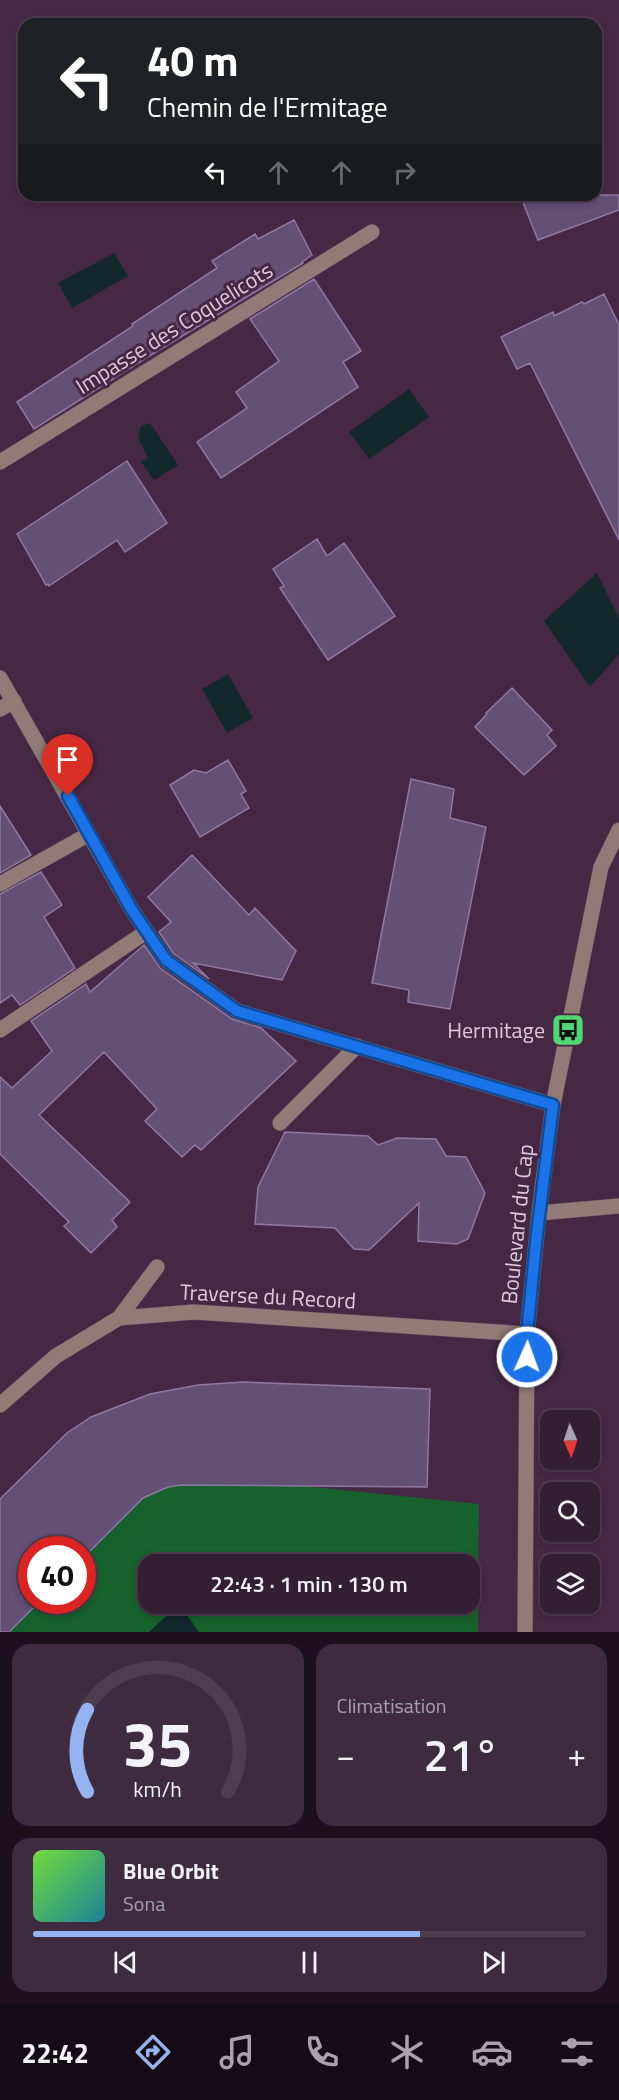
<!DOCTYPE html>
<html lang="fr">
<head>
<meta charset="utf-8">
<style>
  :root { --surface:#341e34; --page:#3f2b40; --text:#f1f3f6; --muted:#a9a2ac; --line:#4e3c4f; --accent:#95b2f1 }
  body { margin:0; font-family:"Titillium Web",sans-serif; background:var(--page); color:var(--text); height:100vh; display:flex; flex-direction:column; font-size:22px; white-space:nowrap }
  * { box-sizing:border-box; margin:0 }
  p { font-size:20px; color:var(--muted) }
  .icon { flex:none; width:33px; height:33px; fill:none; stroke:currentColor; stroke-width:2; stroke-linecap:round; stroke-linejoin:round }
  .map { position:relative; height:1632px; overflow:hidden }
  .sheet { display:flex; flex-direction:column; gap:12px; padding:12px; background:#1d101d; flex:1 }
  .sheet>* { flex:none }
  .banner { position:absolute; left:18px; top:18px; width:584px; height:183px; border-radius:18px; box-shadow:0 3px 9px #0003,0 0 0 2px var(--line); background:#202124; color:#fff; overflow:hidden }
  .needle { width:39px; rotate:177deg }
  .buttons { position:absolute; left:540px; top:1410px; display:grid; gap:12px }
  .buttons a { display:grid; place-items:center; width:60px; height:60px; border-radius:12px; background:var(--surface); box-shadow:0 3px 9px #0003,0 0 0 2px var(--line); font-size:30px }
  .speed { position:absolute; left:18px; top:1536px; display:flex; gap:12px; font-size:30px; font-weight:700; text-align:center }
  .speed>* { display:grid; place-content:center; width:78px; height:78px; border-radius:50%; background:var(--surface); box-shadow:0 3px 9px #0003,0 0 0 2px var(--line); line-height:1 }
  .speed .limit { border:9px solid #d22; background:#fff; color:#111 }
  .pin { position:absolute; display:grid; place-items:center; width:51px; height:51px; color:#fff; margin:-62px -26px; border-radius:50% 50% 50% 0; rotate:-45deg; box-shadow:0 0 6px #0007 }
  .pin .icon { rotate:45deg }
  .me { position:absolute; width:66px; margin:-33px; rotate:2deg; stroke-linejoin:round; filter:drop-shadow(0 0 4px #0008) }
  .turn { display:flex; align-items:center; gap:21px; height:126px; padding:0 30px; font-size:27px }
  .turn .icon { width:78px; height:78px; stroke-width:2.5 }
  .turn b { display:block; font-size:42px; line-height:51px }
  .lanes { display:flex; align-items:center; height:57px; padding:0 30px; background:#0003; justify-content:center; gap:30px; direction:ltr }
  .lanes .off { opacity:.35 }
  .big { font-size:45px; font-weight:600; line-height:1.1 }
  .sheet .card { flex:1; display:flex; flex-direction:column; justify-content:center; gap:9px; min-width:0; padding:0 21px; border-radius:18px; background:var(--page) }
  .sheet .dial { align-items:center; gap:0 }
  .dial svg { height:156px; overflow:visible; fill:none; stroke:var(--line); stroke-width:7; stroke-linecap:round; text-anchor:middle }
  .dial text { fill:var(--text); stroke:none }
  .song { display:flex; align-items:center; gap:18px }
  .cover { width:72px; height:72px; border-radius:9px; background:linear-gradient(135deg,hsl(100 70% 55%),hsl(190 70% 35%)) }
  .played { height:6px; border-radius:3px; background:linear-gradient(90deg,var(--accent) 70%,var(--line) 70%) }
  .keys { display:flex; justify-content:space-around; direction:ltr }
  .heat { display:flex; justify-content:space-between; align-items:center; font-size:33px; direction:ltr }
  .sheet .tiles { flex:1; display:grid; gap:12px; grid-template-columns:1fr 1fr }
  .card:last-child { grid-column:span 2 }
  .trip { position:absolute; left:138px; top:1554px; width:342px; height:60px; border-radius:18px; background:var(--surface); box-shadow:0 3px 9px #0003,0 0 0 2px var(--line); font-weight:600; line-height:60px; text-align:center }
  .tab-bar { display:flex; height:96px; justify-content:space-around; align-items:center; background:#150c15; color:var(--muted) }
  .tab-bar .icon { width:42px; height:42px }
  .tab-bar .current { color:var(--accent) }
  .tab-bar b { font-size:27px; color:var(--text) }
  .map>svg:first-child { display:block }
</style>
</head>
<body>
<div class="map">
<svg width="619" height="1632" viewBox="0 0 619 1632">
  <rect width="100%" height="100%" fill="#462845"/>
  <path fill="#16612c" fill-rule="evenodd" d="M253 1481 479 1504 478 1632H8L38 1601 82 1600 83 1556 155 1486ZM148 1564H470V1604H148Z"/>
  <path fill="#13282b" d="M114 253 128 276 72 308 58 283Z
    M409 389 429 417 369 459 349 432Z
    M150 423 178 465 154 480 141 462 148 458 138 438 141 426Z
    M597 573 619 618V654L590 687 544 621Z
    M228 674 253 718 227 733 202 689Z
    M179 1604 199 1632H149Z"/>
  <path fill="#644f75" stroke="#8f79a2" stroke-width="1.5" d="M520 195H619V210L538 240Z
    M294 220 312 255 302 262 303 263 146 358 34 429 17 402 133 326 132 324 217 268 212 261 255 234 258 239Z
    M314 279 361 351 343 362 358 387 221 478 197 442 247 408 236 392 279 361 250 319Z
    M604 294 619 325V540L530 363 517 369 501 337 553 312 554 316 582 302 584 304Z
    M127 461 167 523 125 552 117 540 49 586 48 584 46 585 17 534Z
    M317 539 327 556 344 543 395 616 328 660 280 588 284 586 273 569Z
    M512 688 552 730 547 735 556 746 524 775 475 727 487 714 486 713Z
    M228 760 246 791 241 794 249 808 200 837 170 785 194 770 206 773Z
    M411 779 454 789 450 818 486 827 450 1009 408 1002 409 990 372 983Z
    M0 806 31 855 0 873Z
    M192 855 249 915 255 908 296 951 282 980 193 963 209 979 173 953 159 932 171 922 148 897Z
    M41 872 62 905 44 917 75 968 20 1005 12 995 0 1003V894Z
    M144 945 160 968 232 1019 261 1028 296 1061 201 1150 195 1145 182 1157 145 1121 157 1109 104 1052 39 1115 130 1202 112 1220 117 1227 91 1253 64 1226 69 1222 0 1154V1077L12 1088 52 1051 31 1021 86 984 90 992Z
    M285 1132 368 1136 378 1145 397 1138 436 1139 446 1156 466 1157 485 1193 468 1239 457 1244 418 1241 419 1203 369 1250 354 1249 335 1228 255 1224 258 1187Z
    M243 1382 430 1389 427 1487 181 1485 168 1487 143 1498 82 1559V1550H32V1600H41L9 1632H0V1499L67 1433 91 1417 150 1394 198 1385Z"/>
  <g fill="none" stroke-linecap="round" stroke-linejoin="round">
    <g stroke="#614560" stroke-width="16">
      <path id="minor" d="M0 462 372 232
        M0 678 132 910 166 960 237 1011 553 1105
        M0 709 14 701
        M0 884 89 834
        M0 1030 146 932
        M280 1123 357 1046
        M539 1213 619 1206
        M119 1318 157 1267
        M0 1405 56 1356 119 1318 194 1312 527 1334
        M525 1632 527 1334 539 1213 553 1105 601 867 619 830"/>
    </g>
    <use href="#minor" stroke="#927b77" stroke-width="15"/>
  </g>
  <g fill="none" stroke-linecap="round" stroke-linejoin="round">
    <g stroke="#114b97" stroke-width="15">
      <path id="route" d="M68 796 132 910 166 960 237 1011 553 1105 537 1233 527 1334V1357"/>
    </g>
    <use href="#route" stroke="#1a73e8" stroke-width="10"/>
  </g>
  <defs>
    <g id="bus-square" transform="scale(1.725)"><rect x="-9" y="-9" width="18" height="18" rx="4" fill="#52d673" stroke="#462845"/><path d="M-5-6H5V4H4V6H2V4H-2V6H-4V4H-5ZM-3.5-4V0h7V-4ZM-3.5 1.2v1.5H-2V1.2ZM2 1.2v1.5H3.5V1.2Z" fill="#111"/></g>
  </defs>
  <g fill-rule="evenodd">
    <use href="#bus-square" x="568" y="1030"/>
  </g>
  <g text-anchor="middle" stroke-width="6" stroke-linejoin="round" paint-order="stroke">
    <g font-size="22" fill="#decadc" stroke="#462845">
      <text transform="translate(174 328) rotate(-32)" y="8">Impasse des Coquelicots</text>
      <text transform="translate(517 1224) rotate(-84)" y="8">Boulevard du Cap</text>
      <text transform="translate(268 1296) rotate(3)" y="8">Traverse du Record</text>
    </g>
    <g font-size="22" fill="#decadc" stroke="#462845" text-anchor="end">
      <text x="545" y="1038">Hermitage</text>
    </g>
  </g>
</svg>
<div class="buttons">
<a><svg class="needle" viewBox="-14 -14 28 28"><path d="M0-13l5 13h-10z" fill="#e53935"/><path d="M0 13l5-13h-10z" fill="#a9a2ac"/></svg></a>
<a><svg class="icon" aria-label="search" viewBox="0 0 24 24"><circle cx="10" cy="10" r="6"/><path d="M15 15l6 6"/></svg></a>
<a><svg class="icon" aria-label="layers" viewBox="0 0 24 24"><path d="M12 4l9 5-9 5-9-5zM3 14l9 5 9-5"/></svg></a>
</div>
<div class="speed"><div class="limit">40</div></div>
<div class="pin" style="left:68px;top:796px;background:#d93025"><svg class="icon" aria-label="arrive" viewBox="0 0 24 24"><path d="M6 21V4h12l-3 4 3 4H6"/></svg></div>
<svg class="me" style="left:527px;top:1357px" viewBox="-20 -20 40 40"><circle r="17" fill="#1a73e8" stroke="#fff" stroke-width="3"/><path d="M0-11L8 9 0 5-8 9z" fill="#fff"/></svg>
<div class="trip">22:43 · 1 min · 130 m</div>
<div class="banner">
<div class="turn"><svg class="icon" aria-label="left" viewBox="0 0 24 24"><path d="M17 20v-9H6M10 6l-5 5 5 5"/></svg><div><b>40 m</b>Chemin de l'Ermitage</div></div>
<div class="lanes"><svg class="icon" aria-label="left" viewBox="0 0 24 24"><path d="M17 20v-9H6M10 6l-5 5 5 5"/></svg><svg class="icon off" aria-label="ahead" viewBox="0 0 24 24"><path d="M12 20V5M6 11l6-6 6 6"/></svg><svg class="icon off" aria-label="ahead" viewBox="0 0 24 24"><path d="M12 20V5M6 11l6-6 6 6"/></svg><svg class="icon off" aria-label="right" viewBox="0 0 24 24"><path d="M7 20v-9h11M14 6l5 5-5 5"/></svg></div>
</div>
</div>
<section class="sheet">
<div class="tiles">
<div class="card dial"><svg viewBox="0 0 100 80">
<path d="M14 69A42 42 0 1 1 86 69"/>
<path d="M14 69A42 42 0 0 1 14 27" stroke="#95b2f1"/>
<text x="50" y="56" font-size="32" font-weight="700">35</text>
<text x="50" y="72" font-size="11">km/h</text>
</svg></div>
<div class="card"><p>Climatisation</p>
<div class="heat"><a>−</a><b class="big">21°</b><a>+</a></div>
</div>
<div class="card">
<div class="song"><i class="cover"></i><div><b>Blue Orbit</b><p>Sona</p></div></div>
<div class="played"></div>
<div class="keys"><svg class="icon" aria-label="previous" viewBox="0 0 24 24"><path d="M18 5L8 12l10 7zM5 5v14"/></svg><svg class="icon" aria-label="pause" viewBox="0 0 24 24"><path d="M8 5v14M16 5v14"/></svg><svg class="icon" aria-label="next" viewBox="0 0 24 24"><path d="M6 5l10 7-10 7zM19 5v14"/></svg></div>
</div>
</div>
</section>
<nav class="tab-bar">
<b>22:42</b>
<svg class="icon current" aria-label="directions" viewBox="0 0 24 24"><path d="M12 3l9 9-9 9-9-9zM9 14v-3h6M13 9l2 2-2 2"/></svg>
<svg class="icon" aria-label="music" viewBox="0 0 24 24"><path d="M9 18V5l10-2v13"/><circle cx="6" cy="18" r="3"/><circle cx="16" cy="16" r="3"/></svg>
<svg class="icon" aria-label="phone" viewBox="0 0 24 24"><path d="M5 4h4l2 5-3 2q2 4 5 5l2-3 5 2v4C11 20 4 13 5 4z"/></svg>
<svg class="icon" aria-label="climate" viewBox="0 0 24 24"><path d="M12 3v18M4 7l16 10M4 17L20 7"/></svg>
<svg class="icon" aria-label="car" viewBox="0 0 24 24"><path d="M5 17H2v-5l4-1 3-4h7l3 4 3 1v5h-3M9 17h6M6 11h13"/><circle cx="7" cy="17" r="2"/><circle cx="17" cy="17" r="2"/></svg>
<svg class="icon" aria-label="filters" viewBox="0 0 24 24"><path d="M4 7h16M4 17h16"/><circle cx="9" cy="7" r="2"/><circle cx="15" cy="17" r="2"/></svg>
</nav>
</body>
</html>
